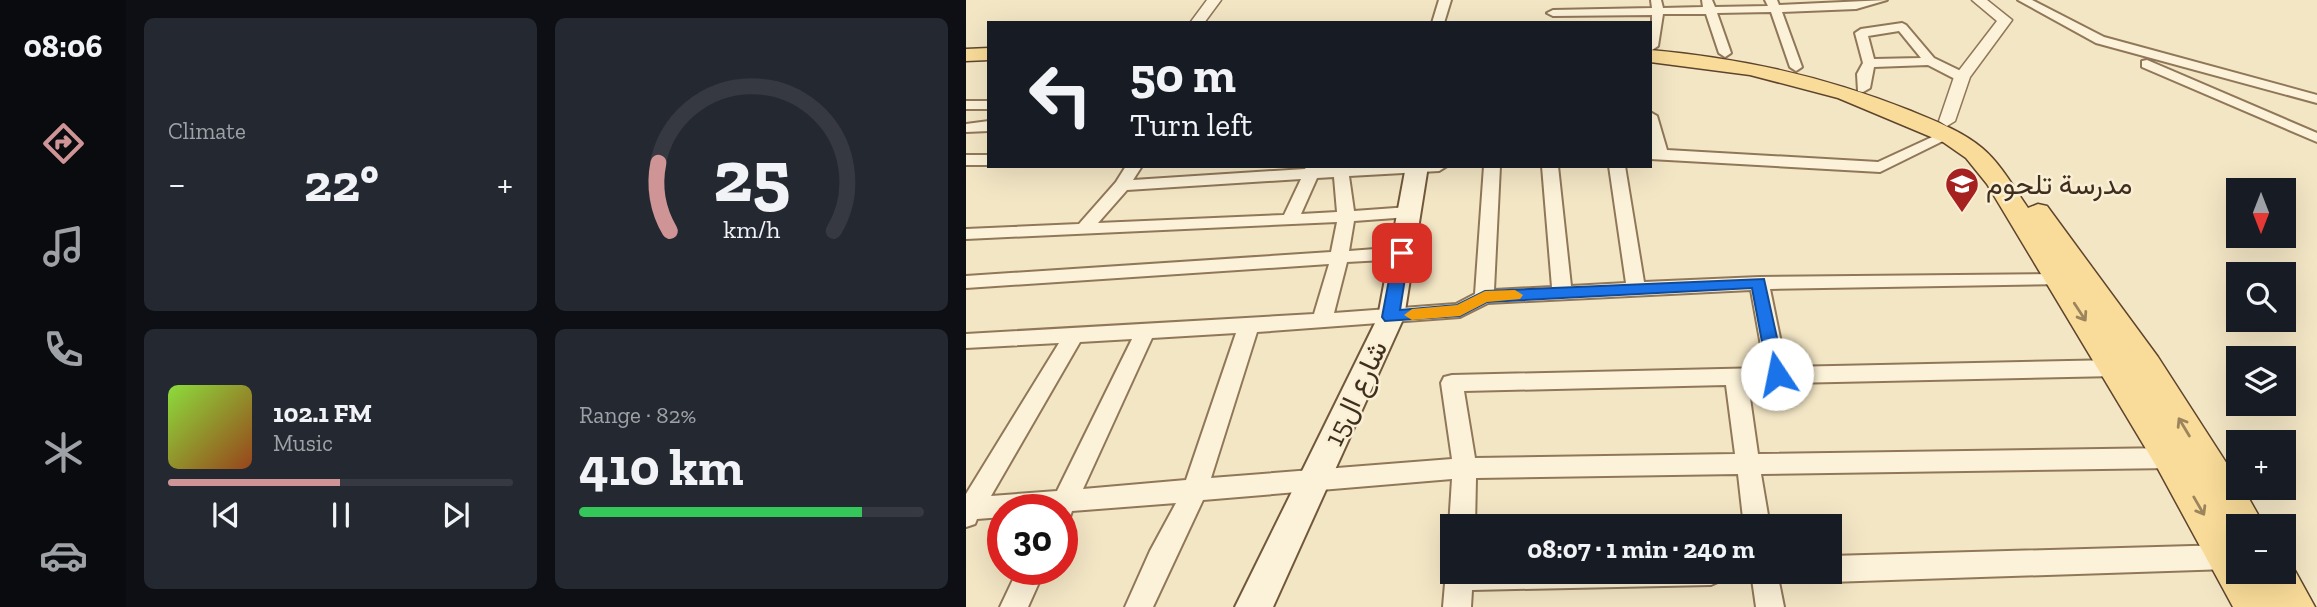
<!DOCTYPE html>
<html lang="en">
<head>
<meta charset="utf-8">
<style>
  :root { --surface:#171b24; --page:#242831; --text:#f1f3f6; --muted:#9ea1a6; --line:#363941; --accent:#cf9596 }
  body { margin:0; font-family:"Zilla Slab",Vazirmatn,serif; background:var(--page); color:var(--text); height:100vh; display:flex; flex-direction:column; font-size:26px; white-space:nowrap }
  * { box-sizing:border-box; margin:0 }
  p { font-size:23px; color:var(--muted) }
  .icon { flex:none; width:38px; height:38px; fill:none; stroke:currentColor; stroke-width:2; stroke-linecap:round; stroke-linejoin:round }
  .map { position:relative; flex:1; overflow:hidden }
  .side { display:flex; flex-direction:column; gap:18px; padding:18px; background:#0d0f14; width:840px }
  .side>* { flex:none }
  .top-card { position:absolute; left:21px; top:21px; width:665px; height:147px; border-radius:0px; box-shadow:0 7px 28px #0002; background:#171b24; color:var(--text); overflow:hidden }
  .needle { width:46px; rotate:180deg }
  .tools { position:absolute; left:1260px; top:178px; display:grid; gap:14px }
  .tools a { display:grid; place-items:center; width:70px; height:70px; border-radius:0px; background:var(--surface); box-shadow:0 7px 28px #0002; font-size:35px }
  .speed { position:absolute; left:21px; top:494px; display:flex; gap:14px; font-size:35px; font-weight:700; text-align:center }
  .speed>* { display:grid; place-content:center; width:91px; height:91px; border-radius:50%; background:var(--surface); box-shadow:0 7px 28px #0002; line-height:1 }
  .speed .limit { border:10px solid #d22; background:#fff; color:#111 }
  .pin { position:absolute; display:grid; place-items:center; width:60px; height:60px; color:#fff; margin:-30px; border-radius:14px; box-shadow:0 4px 10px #0006 }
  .me { position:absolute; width:77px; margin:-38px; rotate:349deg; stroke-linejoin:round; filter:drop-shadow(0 0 5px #0008) }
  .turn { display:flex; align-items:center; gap:24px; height:147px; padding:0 28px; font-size:32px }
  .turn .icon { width:91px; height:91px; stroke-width:2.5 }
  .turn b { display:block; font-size:49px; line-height:60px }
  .big { font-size:52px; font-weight:800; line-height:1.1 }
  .side .widget { flex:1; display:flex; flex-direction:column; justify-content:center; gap:10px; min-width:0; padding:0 24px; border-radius:10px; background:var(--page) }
  .side .dial { align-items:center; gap:0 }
  .dial svg { height:182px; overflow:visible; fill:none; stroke:var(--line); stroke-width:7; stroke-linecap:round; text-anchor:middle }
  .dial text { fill:var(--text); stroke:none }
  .song { display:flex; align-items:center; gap:21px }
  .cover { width:84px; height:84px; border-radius:10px; background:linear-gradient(135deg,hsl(90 70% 55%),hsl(20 70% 35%)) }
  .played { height:7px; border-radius:4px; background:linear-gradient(90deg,var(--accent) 50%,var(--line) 50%) }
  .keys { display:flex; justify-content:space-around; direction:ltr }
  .heat { display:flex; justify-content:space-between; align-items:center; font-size:38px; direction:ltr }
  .charge { height:10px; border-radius:5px; background:linear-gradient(90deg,#34c759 82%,var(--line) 0) }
  .side .tiles { flex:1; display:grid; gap:18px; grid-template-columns:repeat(2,1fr) }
  .trip { position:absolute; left:474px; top:514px; width:402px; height:70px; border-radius:0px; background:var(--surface); box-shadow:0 7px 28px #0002; font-weight:800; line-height:70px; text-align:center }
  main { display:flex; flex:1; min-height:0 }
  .dock { display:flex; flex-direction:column; width:126px; justify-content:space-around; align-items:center; background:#090b0e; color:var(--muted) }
  .dock .icon { width:49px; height:49px }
  .dock .active { color:var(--accent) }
  .dock b { font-size:32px; color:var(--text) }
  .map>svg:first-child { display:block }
</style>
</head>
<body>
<main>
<nav class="dock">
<b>08:06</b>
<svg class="icon active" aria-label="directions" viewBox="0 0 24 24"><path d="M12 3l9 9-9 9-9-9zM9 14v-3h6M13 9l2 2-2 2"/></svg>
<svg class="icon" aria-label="music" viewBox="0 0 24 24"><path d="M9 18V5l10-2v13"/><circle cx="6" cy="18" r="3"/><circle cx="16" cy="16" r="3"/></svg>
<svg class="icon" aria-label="phone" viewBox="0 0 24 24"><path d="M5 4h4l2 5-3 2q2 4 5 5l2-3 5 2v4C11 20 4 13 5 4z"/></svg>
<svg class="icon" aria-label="climate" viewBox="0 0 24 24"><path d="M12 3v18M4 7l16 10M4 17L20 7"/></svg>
<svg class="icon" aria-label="car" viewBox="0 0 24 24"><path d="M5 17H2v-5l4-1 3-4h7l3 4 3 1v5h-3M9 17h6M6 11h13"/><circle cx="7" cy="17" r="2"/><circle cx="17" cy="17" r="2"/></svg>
</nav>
<section class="side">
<div class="tiles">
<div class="widget"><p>Climate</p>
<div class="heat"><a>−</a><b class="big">22°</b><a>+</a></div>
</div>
<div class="widget dial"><svg viewBox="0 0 100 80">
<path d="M14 69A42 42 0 1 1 86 69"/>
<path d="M14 69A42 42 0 0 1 9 39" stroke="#cf9596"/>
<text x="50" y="56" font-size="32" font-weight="700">25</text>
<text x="50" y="72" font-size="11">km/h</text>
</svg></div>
<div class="widget">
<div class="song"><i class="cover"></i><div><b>102.1 FM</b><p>Music</p></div></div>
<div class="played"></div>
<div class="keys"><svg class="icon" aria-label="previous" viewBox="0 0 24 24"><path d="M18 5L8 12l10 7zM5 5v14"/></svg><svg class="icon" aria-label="pause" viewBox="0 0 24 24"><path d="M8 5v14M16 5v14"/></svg><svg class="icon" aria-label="next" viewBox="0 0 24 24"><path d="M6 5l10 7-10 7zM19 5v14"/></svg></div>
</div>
<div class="widget"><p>Range · 82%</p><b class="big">410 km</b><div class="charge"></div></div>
</div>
</section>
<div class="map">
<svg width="1351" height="607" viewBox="0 0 1351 607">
  <rect width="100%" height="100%" fill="#f3e6c5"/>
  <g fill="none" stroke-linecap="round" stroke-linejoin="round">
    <g stroke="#907758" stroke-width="4">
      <path id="minor" d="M473 0H485L478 23H466Z
        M685 0H695L697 8 737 7 736 0H746L749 7 802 6 799 0H811L813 5 921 0 890 9 816 12 836 67 830 71 824 67 805 12 751 13 765 53 759 57 753 53 740 14H697L692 46 686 50V15L587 16 581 13 587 10 686 8Z
        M1052 0H1066L1138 37 1351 95V103L1130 43Z
        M936 23 940 25 968 58 1001 74V80H991L962 65 908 67 904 88 897 92 892 91 891 74 897 63 889 33 895 29ZM933 31 955 58 908 59 902 36Z
        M1181 60 1351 133V142L1176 67V61Z
        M0 101H23V109H0Z
        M684 112 691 116 701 150 912 162 977 132 982 131 989 135 914 172 684 159Z
        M23 121V131L0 132V124Z
        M0 155H23V165H0Z
        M160 166H176L167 180 339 169 341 166H481L473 171 383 176 388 211 443 207 451 212 443 217 388 221 383 251 436 247 445 253 436 259 381 262 368 313 490 304 509 294 518 166H534L528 290 586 287 576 166H592L605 286 660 283 643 166H659L678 282 793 277 1093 274 1100 276 1102 280 1100 284 804 289 820 367 1150 360 1157 362 1161 368 1157 374 1150 376 782 384 792 454 1205 448 1213 451 1217 458 1213 465 1205 468 795 474 804 527H778L772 474 510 478 509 527H486V534L483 527 486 479 237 500 187 607H159L184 551 210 503 106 511 104 517 96 520V509H37V517L11 519 9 524 0 527V494L93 343 0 348V334L348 314 363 264 0 288V276L365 252 371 222 0 239V229L113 224 150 182ZM368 177 371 212 335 214 351 178ZM335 179 318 215 132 223 161 190ZM785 290 799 368 486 375 478 377 475 383 486 459 245 478 291 332 494 317 522 303ZM270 333 220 480 117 489 186 338ZM166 339 91 491 25 496 114 342ZM760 385 769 454 509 458 498 391Z
        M1262 545 1272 551 1271 566 1262 569 864 582 855 578 852 572H864V556Z
        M486 562V572H758L754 581 745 585 506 590 505 607H477L480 572Z
        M52 569H79L62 607H34Z
        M785 572H811L818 607H790Z"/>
    </g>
    <g stroke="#907758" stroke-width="3">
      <path id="tertiary" d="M241 0H255L238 23H224Z
        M1006 0H1021L1046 20 1004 77 989 121 981 126 973 121 988 77 1031 21Z"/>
    </g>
    <g stroke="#72583b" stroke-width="4">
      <path id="secondary" d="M440 166H462L438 317 307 607H269L412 317Z"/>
    </g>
    <g stroke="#5e442d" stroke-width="3">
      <path id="primary" d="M23 48V60L0 61V49Z
        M684 50C775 58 861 77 945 111 969 121 996 131 1016 148 1035 164 1048 188 1062 208L1072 204 1081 206 1192 357 1272 481V488H1277L1299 527H1272V572H1318V557L1322 558 1349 607H1267L1192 469 1021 184 1000 158 977 142 872 98 784 75 684 62Z"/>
    </g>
    <use href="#minor" fill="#fcf2d9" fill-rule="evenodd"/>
    <use href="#tertiary" fill="#fcf2d9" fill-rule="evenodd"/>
    <use href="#secondary" fill="#fcf2d9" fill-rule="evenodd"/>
    <use href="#primary" fill="#f9dc99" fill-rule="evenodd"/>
  </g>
  <defs><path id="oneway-shaft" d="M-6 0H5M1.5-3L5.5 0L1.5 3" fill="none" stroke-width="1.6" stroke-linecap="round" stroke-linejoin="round" transform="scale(1.75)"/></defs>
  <g stroke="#9c855c">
    <use href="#oneway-shaft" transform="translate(1114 312) rotate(57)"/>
    <use href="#oneway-shaft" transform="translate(1218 427) rotate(-121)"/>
    <use href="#oneway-shaft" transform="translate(1233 506) rotate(60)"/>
  </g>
  <path fill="#1a73e8" stroke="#114b97" stroke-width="2" d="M436 249 443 253 434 310 491 305 519 291 798 279 819 374 817 379H804L802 374 786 288 521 302 494 316 419 321 416 317 428 253Z"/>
  <path fill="#f59e0b" d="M549 290 557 295 554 299 521 302 494 316 446 320 438 315 446 309 491 305 519 291Z"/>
  <defs>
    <g id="school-pin" transform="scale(1.75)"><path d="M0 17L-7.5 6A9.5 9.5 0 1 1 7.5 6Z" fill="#a62221" stroke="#f9efd5"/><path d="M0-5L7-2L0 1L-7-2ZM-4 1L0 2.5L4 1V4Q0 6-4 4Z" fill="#fff"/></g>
  </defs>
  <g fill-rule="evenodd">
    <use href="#school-pin" x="996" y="184"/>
  </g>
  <g text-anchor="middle" stroke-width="5" stroke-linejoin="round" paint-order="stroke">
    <g font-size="28" fill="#3f2e1e" stroke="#f9efd5" text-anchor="start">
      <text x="1020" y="194">مدرسة تلحوم</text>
    </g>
    <g font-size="28" fill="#3f2e1e" stroke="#f9efd5">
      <text transform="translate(389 393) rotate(-65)" y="10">شارع ال15</text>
    </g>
  </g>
</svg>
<div class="tools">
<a><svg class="needle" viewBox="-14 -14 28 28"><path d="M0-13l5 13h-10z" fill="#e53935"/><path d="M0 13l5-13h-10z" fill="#9ea1a6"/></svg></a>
<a><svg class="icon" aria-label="search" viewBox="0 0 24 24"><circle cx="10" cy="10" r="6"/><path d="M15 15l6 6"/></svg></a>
<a><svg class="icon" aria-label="layers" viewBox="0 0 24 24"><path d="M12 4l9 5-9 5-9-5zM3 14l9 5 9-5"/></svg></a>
<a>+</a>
<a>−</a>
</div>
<div class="speed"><div class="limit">30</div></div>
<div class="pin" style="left:436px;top:253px;background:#d93025"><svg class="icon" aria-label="arrive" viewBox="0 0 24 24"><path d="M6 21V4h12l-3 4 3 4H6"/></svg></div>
<svg class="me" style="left:811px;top:374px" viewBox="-20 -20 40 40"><circle r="19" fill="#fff"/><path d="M0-13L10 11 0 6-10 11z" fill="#1a73e8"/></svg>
<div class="trip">08:07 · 1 min · 240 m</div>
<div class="top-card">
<div class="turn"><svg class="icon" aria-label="left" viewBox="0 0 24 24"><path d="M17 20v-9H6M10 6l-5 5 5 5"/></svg><div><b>50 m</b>Turn left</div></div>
</div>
</div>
</main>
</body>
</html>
